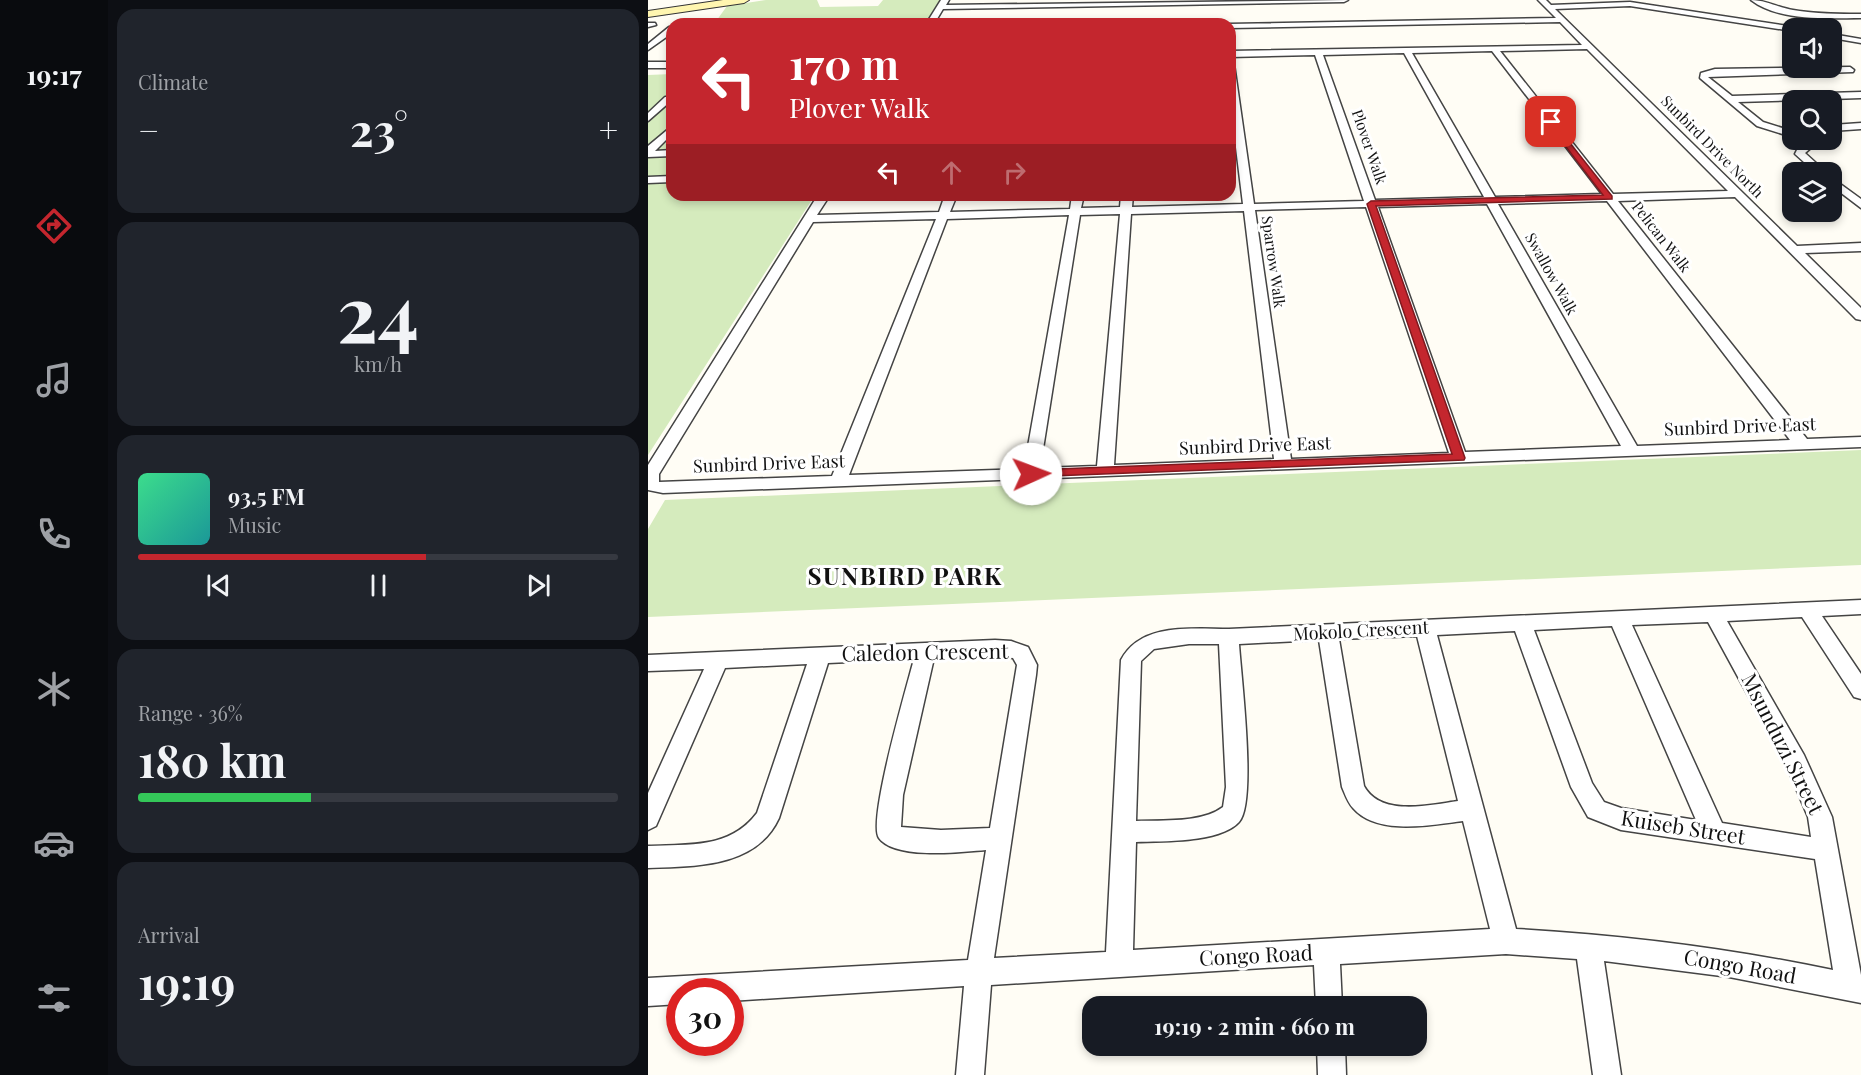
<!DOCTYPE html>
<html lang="en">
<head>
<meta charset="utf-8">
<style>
  :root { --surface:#171b24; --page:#20242c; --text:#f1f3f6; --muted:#9ea1a6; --line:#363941; --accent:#c4262e }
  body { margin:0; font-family:"Playfair Display",serif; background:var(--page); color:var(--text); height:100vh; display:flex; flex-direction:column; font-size:22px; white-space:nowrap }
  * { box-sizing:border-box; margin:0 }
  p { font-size:20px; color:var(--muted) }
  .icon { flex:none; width:33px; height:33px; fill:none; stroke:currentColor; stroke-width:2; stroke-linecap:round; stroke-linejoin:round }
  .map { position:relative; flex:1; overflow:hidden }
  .panel { display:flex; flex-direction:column; gap:9px; padding:9px; background:#0d0f14; width:540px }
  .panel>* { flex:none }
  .banner { position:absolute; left:18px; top:18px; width:570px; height:183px; border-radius:18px; box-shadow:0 3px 9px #0003; background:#c4262e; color:#fff; overflow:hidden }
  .buttons { position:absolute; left:1134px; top:18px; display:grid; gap:12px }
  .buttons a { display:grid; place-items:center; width:60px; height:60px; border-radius:12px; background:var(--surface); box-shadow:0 3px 9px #0003; font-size:30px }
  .speed { position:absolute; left:18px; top:978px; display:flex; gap:12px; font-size:30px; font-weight:700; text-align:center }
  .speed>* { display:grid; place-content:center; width:78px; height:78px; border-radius:50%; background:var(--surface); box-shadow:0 3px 9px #0003; line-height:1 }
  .speed .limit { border:9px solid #d22; background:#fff; color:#111 }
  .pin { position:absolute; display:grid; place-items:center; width:51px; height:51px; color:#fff; margin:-26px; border-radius:12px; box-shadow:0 3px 9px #0006 }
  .me { position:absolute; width:66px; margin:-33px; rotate:88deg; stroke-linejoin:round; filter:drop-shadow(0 0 4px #0008) }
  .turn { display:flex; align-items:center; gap:21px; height:126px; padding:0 24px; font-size:27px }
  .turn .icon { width:78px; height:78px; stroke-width:2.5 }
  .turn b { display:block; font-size:42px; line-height:51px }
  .lanes { display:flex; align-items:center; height:57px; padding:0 24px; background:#0003; justify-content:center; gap:30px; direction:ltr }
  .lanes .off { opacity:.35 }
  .big { font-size:45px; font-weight:700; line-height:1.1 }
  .panel .tile { flex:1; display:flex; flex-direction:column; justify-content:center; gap:9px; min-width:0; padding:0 21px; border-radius:18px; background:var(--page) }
  .panel .dial { align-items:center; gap:0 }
  .dial b { font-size:78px; line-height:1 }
  .song { display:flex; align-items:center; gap:18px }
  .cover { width:72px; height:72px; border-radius:9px; background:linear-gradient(135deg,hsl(150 70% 55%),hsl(180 70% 35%)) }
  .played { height:6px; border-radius:3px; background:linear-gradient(90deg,var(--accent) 60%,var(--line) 60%) }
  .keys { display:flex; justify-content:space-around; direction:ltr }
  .heat { display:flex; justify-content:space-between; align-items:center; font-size:33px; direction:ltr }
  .charge { height:9px; border-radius:4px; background:linear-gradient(90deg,#34c759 36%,var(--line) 0) }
  .trip { position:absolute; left:434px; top:996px; width:345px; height:60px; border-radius:18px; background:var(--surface); box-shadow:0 3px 9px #0003; font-weight:700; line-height:60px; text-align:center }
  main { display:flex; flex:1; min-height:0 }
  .dock { display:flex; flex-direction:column; width:108px; justify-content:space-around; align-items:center; background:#090b0e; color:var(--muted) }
  .dock .icon { width:42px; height:42px }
  .dock .selected { color:var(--accent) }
  .dock b { font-size:27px; color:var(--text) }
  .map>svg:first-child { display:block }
</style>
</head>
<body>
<main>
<nav class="dock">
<b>19:17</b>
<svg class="icon selected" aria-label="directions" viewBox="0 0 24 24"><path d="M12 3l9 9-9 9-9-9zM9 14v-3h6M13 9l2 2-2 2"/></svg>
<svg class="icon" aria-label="music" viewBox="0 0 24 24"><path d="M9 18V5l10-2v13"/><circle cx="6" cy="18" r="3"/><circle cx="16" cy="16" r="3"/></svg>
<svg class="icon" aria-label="phone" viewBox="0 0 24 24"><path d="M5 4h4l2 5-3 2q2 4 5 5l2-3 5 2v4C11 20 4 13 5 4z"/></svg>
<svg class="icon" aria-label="climate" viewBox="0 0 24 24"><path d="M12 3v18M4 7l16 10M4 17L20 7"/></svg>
<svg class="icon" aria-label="car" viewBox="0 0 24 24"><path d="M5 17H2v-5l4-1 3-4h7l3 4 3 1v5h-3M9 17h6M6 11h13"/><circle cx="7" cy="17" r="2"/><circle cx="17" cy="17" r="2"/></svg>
<svg class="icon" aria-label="filters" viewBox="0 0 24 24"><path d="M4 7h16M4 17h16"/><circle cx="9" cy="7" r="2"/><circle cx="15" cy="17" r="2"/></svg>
</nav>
<section class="panel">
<div class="tile"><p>Climate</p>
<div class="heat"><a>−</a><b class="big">23°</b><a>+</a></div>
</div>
<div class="tile dial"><b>24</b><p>km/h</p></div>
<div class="tile">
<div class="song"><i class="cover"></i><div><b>93.5 FM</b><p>Music</p></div></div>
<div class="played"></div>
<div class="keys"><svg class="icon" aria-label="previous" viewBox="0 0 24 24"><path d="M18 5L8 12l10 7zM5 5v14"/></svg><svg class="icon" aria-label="pause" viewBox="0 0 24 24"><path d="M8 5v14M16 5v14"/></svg><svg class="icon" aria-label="next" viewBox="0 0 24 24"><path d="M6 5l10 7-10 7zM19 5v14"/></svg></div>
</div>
<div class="tile"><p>Range · 36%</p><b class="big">180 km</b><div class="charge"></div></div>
<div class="tile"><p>Arrival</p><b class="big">19:19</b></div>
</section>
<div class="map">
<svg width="1213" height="1075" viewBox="0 0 1213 1075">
  <rect width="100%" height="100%" fill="#fffdf5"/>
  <path fill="#d5ebbd" d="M118 0H169L172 7 230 6 235 0H292L277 24H66L79 6Z
    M24 74V195H167L0 455V75Z
    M1213 450V565L0 617V529L17 500Z"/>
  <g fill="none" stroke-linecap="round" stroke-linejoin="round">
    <g stroke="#444" stroke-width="3">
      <path id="street" d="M293 0H301L298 5 700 0 696 2 295 9 286 24H278Z
        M890 0H898L903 5 982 2 1147 27 1144 31 982 6 907 9 1149 246 1213 243V251L1157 253 1213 308V320L1208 319 1087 197 970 201 1159 439 1213 437V447L15 493 0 490V465L170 195H182L169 215 291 212 297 195H309L302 212 422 209 424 195H436L433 208 472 207 473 195H485L484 207 595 204 582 99V61L586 64 606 204 716 201 667 55 582 57V51L934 45 912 22 582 28 581 24 908 18ZM939 49 1080 191 965 194 852 51ZM844 51 954 194 847 197 764 53ZM756 53 836 197 727 200 675 55ZM959 201 1142 440 989 446 850 204ZM839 204 973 446 817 452 730 207ZM718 207 801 453 643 459 607 210ZM596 211 626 459 466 465 483 214ZM472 214 449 466 392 468 432 215ZM421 215 376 469 201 475 299 219ZM288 219 184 476 11 482V474L165 222Z
        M1103 0C1118 0 1131 8 1145 10 1168 14 1190 14 1213 14V18C1179 18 1132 22 1103 0Z
        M0 23H7L8 25 0 27Z
        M21 27H24V33L0 50V44Z
        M1184 34 1213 39V43L1184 38Z
        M0 62H24V68H0Z
        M1202 67 1206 70 1205 72 1060 77 1084 96 1213 92V98L1090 102 1115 122 1144 131V137L1109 126 1052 78 1053 73 1067 69Z
        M17 97H23L24 100 0 121V113Z
        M1213 123V129L1184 131V125Z
        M24 126V134L7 151 24 150V156L0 157V146Z
        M1161 140H1172L1157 153 1178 172H1167L1147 154 1151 146Z
        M24 176V182L0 183V177Z
        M1184 178 1213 199V208L1184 186Z
        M1213 600V614L1174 616 1213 674V699L1206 697 1154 617 1079 621 1156 755 1184 817 1213 975V1003L1081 977 956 961 973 1075H945L929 959 858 954 692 964 694 1006H668L666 965 343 985 336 1075H308L316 986 82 1001V992H32V1004L0 1006V978L320 960 338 850C315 852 247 860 231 838 219 822 259 686 266 659L180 663 131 818C108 868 47 866 0 868V846C41 844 82 849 109 813L159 664 77 668 8 826 0 830V793L56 669 0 671V655L347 640 363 641 380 647 389 665 388 675 346 958 458 952 473 660C493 622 544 629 581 629ZM1060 622 1138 765 1160 817 1163 837 1074 823 984 625ZM964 626 1048 820 973 808 956 802 944 783 886 630ZM867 631 923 787 940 817 973 830 1167 859 1185 970C1080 948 974 935 868 929L789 635ZM769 636 810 801C781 805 733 817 716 786L691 639ZM671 640 694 787C697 794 700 803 705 808 729 836 784 825 815 821L842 929 485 950 488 842C514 841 572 843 591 822 609 803 593 676 591 644ZM541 644H571L578 787 575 807C554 823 515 820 488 821L493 661 506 649ZM347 656 365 658 369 665 342 828 293 830 253 827 255 795 286 658Z
        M669 1046H697L698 1075H670Z"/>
    </g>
    <g stroke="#333" stroke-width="2">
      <path id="secondary" d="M75 0H101L96 3 0 17V11Z"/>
    </g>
    <use href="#street" fill="#fff" fill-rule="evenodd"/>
    <use href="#secondary" fill="#fff6b0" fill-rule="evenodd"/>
  </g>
  <path fill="#c4262e" stroke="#7f191e" stroke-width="1.5" d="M903 119 964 196V199L728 206 817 458 816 460 378 477 377 474 383 470 804 454 719 204 723 201 955 195 899 122Z"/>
  <g text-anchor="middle" stroke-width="6" stroke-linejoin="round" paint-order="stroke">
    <g font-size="15" fill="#111" stroke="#fff">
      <text transform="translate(721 147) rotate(71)" y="5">Plover Walk</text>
      <text transform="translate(1064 147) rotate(45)" y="5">Sunbird Drive North</text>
      <text transform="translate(1013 237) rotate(52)" y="5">Pelican Walk</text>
      <text transform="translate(625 262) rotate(82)" y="5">Sparrow Walk</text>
      <text transform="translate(903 274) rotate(61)" y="5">Swallow Walk</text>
    </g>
    <g font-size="18" fill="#111" stroke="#fff">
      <text transform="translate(1092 427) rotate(-2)" y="6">Sunbird Drive East</text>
      <text transform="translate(607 446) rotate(-2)" y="6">Sunbird Drive East</text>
      <text transform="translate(121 464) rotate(-2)" y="6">Sunbird Drive East</text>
      <text transform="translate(713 631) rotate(-3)" y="6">Mokolo Crescent</text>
    </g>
    <g font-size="21" fill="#111" stroke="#fff">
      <text transform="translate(277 653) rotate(-1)" y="7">Caledon Crescent</text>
      <text transform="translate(1134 744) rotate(63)" y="7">Msunduzi Street</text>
      <text transform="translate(1035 828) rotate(9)" y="7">Kuiseb Street</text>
      <text transform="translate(608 956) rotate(-3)" y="7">Congo Road</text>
      <text transform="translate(1092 967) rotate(10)" y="7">Congo Road</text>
    </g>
    <g font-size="24" font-weight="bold" letter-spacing="1.5" fill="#111" stroke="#fff">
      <text x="257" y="585">SUNBIRD PARK</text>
    </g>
  </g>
</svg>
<div class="buttons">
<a><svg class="icon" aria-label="sound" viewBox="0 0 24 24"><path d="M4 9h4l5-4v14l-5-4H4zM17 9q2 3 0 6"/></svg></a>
<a><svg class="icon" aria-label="search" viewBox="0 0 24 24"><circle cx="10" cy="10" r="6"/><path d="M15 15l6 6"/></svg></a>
<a><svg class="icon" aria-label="layers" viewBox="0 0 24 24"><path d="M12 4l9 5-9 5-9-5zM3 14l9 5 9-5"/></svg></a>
</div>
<div class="speed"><div class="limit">30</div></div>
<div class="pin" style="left:903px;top:122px;background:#d93025"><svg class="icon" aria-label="arrive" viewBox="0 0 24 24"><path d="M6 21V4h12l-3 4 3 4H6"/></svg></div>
<svg class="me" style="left:383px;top:474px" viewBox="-20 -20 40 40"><circle r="19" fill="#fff"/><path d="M0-13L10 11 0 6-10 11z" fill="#c4262e"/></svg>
<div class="trip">19:19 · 2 min · 660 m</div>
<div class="banner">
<div class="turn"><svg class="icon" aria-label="left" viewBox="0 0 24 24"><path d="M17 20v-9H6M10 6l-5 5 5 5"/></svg><div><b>170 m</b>Plover Walk</div></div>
<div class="lanes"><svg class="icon" aria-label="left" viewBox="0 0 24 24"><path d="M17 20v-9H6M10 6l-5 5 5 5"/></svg><svg class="icon off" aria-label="ahead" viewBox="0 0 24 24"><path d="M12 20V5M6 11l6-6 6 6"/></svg><svg class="icon off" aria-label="right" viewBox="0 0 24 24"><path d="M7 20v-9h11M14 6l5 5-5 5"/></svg></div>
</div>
</div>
</main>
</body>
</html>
